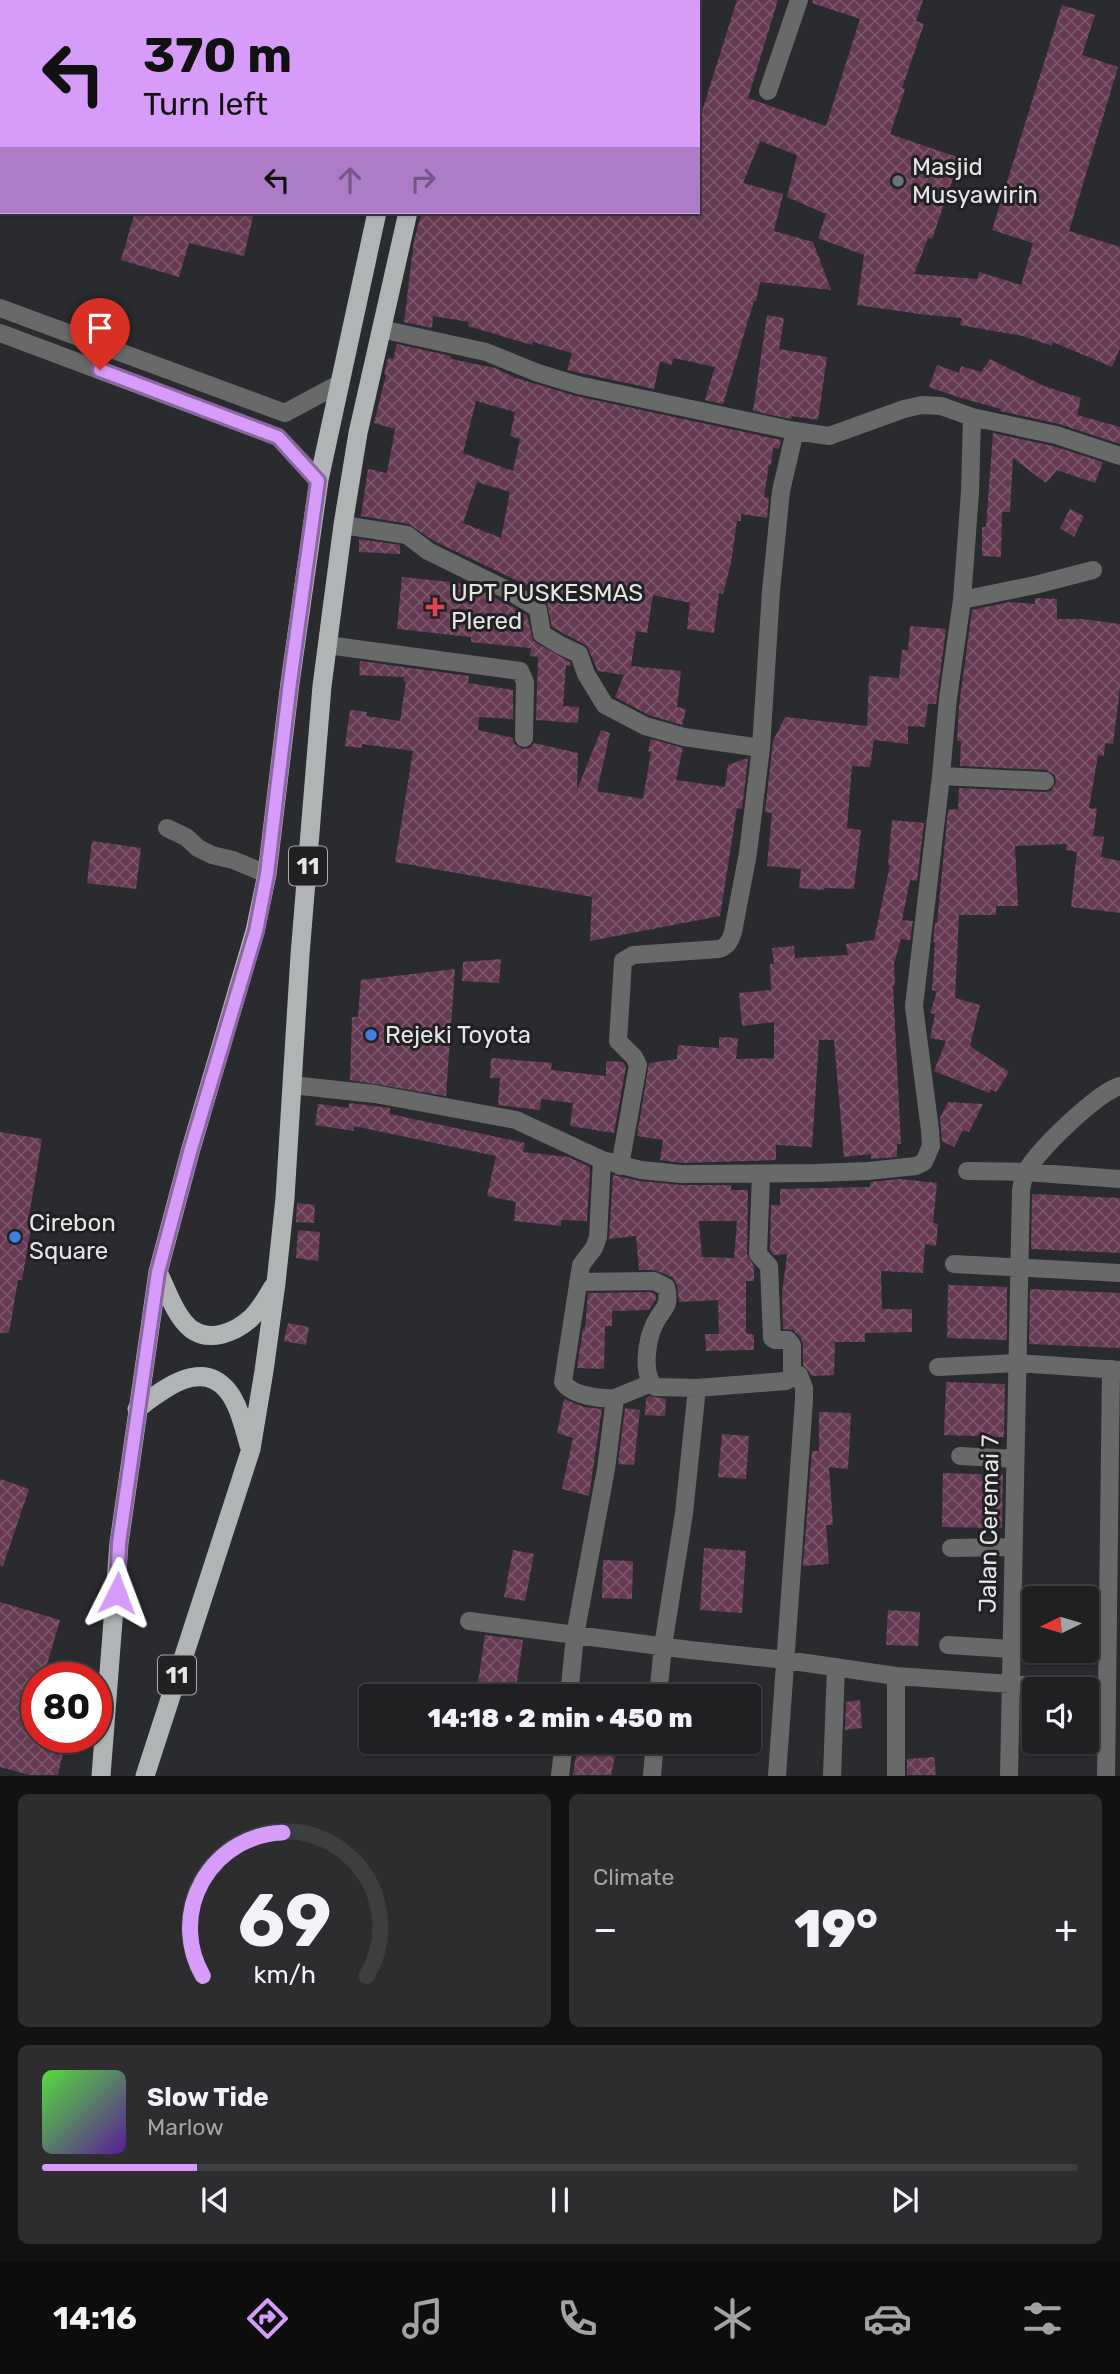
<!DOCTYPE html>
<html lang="en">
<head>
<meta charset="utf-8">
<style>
  :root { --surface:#202022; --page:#2d2d2f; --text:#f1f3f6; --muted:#a2a3a5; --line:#3d3e40; --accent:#d79bf9 }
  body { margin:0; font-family:Rubik,sans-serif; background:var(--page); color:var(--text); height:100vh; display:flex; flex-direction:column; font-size:26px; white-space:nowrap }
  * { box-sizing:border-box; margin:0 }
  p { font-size:23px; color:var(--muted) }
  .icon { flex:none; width:38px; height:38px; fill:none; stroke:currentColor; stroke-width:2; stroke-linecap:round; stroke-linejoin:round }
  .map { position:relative; height:1776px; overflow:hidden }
  .details { display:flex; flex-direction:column; gap:18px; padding:18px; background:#121213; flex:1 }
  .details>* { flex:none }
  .hud { position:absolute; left:0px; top:0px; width:700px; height:214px; box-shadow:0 2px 5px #0004,0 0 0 2px var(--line); background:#d79bf9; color:#111; overflow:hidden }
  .needle { width:46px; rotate:265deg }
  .tools { position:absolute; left:1022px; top:1586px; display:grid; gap:14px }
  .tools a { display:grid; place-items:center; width:77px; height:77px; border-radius:7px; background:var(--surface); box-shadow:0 2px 5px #0004,0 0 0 2px var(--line); font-size:35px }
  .speed { position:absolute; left:21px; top:1662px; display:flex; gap:14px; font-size:35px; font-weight:700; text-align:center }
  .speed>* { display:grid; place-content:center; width:91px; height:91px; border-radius:50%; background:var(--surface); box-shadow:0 2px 5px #0004,0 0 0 2px var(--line); line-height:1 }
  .speed .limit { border:10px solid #d22; background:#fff; color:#111 }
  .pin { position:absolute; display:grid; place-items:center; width:60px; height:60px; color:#fff; margin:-72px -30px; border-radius:50% 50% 50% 0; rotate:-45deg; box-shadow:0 0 7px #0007 }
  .pin .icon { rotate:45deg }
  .me { position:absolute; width:77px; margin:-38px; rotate:3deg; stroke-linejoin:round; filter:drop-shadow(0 0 5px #0008) }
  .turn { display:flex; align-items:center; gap:24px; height:147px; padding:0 28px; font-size:32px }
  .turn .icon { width:91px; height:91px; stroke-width:2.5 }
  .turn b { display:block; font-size:49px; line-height:60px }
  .lanes { display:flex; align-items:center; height:66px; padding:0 28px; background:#0003; justify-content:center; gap:35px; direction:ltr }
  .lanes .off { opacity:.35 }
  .big { font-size:52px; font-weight:800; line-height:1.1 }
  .details .widget { flex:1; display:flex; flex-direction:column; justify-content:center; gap:10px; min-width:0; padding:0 24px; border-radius:10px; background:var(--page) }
  .details .dial { align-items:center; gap:0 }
  .dial svg { height:182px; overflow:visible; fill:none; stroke:var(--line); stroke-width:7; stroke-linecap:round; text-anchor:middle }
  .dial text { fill:var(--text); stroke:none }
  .song { display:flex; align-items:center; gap:21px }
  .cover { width:84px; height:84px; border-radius:10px; background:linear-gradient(135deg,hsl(110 70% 55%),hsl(270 70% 35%)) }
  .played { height:7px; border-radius:4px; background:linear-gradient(90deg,var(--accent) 15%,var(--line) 15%) }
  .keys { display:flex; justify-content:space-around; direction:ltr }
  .heat { display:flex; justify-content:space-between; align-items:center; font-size:38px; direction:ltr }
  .details .tiles { flex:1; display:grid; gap:18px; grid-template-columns:1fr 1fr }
  .widget:last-child { grid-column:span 2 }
  .trip { position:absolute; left:359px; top:1684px; width:402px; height:70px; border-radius:7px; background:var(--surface); box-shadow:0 2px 5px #0004,0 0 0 2px var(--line); font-weight:800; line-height:70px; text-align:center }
  .menu { display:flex; height:112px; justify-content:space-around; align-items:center; background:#0d0d0e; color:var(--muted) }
  .menu .icon { width:49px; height:49px }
  .menu .active { color:var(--accent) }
  .menu b { font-size:32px; color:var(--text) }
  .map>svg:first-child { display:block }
</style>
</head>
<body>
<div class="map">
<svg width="1120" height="1776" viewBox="0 0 1120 1776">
  <defs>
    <pattern id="building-cross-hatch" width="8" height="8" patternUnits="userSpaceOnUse" patternTransform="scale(1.75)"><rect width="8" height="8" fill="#663a52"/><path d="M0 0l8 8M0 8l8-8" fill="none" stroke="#7c566b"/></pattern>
  </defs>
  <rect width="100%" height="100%" fill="#2a2b2e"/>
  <path fill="url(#building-cross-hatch)" fill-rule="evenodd" d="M737 0H778L748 98 826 126 860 19 812 3 813 0H923L916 21 924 24 902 88 905 89 890 134 960 158 932 239 928 238 914 274 978 279 979 272 1021 285 1033 243 992 230 1062 5 1095 15 1082 55 1118 67 1069 231 1120 247V348L1112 367 1053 342 1052 346 1023 336 960 325 962 318 927 315 857 305 864 255 818 238 826 214 787 197 797 155 760 141 743 183 783 194 774 231 813 242 831 290 760 282 756 301H754L723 404 705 400 715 367 674 358 671 365 660 361 654 389 567 370 572 353 533 342 532 345 468 326 469 322 433 316 432 328 404 322 414 240 422 212H698V124Z
    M135 212H254L244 256 189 243 179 277 121 260Z
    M767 315 784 318 779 349 827 357 818 420 792 416 791 419 753 411Z
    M397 344 451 356V359L495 368 516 378 576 396 781 440 779 449 773 448 771 465 769 464 764 497 769 498 767 518 741 514V521H737L731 563 723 594 719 593 714 633 687 629 690 603 653 595 647 633 636 631 631 666 681 671 677 707 686 709 682 725 649 715 615 697 624 675 598 671 587 646 552 627 547 603 530 590 539 591 434 541 409 524 361 516 368 469 387 473 395 429 374 423 386 375H384L388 358 393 359ZM476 401 515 412 510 436 520 439 513 471 463 453ZM477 482 510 492 501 538 463 523Z
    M990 359 1044 386 1081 398 1077 415 1120 427V444L1059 424 1000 411 1001 409 961 398 929 387 937 365 959 373 961 366 981 372Z
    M993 433 1053 446 1103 462 1095 483 1057 470 1046 483 1013 458 1010 512H1002L1001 557 982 556V527H986Z
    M1070 509 1084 516 1074 537 1060 528Z
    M359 539 400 545V554L359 552Z
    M402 577 469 584 527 615 533 641 570 662 571 666 566 665 563 706 579 707 578 723 536 720 538 657 530 656 531 648 471 642V637L397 629Z
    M1035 598 1057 599V619H1082L1120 624V688L1113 744 1105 743 1104 756 1098 755 1089 808 1097 809 1093 836 1104 837 1101 857 1120 861V913L1071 907 1077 852 1066 850 1067 844 1015 846 1018 906H996V915H959L955 998 980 1005 970 1046 1009 1072 996 1092 991 1089 989 1093 934 1071 946 1041 930 1038 935 1014 930 1013 937 991 932 990 935 942H933L935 923H937L948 810 958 809 959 788 1044 792 1051 791 1056 782 1055 775 1046 770 960 766 961 741H957L959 706 972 610 1009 602 1035 604Z
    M910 626 946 629 936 704H928L925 727 908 726V744L874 740 870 767 852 766 847 828 861 830 854 889 824 888V890L799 888 801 869 767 866 772 813 765 812 773 741 785 717 867 726 869 676 899 678 902 650H908Z
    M360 661 469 676 468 683 513 690V719L479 717 478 730 513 738 514 744 523 749 530 748 534 743 578 753 577 790 601 730 610 733 597 791 643 799 651 752 648 751 651 739 683 748 676 780 725 787 728 765 748 758 742 809 737 808 720 916 590 941 592 897 395 862 413 751 362 744V748L345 746 350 710 367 712 366 716 400 721 406 682 403 681 404 677 359 675Z
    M892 820 924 823 917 881 910 880 902 920 913 921 910 940 901 939 894 964 895 986H893L901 1144H897V1157L871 1159V1154L844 1157 834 1040H819L812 1147 776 1145V1160L682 1163 660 1160 663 1140 637 1136 649 1063 677 1059 678 1045 719 1048V1037L738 1038 736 1059 774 1058V1022L742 1026 739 993 771 990 770 964H774L772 948 794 946 795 958 848 955 846 944 874 940 890 865H888Z
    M92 841 141 848 136 889 87 883Z
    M501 959 499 983 462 981 463 962Z
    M455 969 446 1096 350 1080 352 1017H358L361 980Z
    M491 1058 552 1063 551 1070 606 1076V1061L623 1062 626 1067 614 1133 570 1126 573 1103 541 1099 540 1110 498 1105 500 1078H490Z
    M948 1102 983 1104 969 1132 963 1130 954 1147 942 1141 940 1118Z
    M349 1103 390 1108V1114L525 1143 523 1152 568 1157 590 1167 587 1221 561 1220V1226L514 1221 516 1202 487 1196 496 1156 354 1126V1131L315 1125 318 1104 349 1108Z
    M0 1132 42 1139 28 1222 32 1223 22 1280H18L9 1333H0Z
    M613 1175 640 1181 681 1185H731V1190H748L747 1254 754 1266V1281H746V1333L754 1335V1350L706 1351 705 1334H719L718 1300 679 1302 677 1285 672 1277 654 1270H639L636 1236 609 1239ZM699 1221H737L734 1258 702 1257Z
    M900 1179 937 1183 933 1223 938 1224 936 1246 925 1244 923 1273 881 1271 882 1309H912V1332L865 1333V1342H835L834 1375 812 1376 803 1365V1345L801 1338 793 1330 783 1329 782 1294 787 1254 774 1255 770 1250 771 1205H780V1189L870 1187V1182Z
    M1032 1194 1120 1198V1253L1031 1249Z
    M297 1203 315 1205 314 1223 296 1222Z
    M298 1230 320 1232 318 1261 296 1258Z
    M948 1285 1007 1287V1340L947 1338Z
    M1030 1289 1120 1293V1348L1029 1344Z
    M651 1292 656 1295V1299L649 1310 612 1311V1326H605L604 1369 577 1368 583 1329H585L588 1293Z
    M288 1323 309 1327 306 1345 284 1341Z
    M946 1382 1005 1384 1004 1437 944 1435Z
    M649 1396 666 1399 665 1416 645 1415 646 1399Z
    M564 1399 584 1407 602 1409 589 1496 562 1489 573 1438 557 1433Z
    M625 1408 640 1410 634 1465 618 1464Z
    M819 1412 851 1413 848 1469 829 1467 833 1525H826L829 1564 803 1566 812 1451H819Z
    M722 1434 749 1436 746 1479 718 1477Z
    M943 1473 1003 1475 1002 1528 942 1527Z
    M0 1479 29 1489 3 1566 0 1565Z
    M704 1548 746 1551 742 1613 700 1610Z
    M513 1550 534 1554 525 1601 504 1597Z
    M603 1560 633 1561 632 1599 602 1598Z
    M0 1602 60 1620 43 1678H37V1738H66L58 1775H30L0 1767Z
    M888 1610 920 1612 918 1646 886 1645Z
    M485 1635 523 1640 515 1696H476Z
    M860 1700 862 1728 845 1730 846 1702Z
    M578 1741H618L611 1775H573Z
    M934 1757 936 1775H907V1759Z"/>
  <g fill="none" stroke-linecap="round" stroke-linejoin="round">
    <path stroke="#686a6a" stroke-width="18" d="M768 91 799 0
      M0 308 285 413 339 384
      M381 329 486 352 538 373 578 385 795 431 829 436 904 409 922 405 941 406 972 417 1056 435 1120 456
      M0 333 278 437 319 480
      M343 525 407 535 428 551 511 592 534 606 538 610 542 634 560 645 579 654 586 674 605 705 645 726 684 737 761 748
      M962 600 1035 585 1093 570
      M327 645 520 671 525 682 524 738
      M941 776 1045 781
      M167 828 186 837 198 848 212 855 233 860 267 874
      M292 1085 375 1094 516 1120 602 1160 641 1170 681 1174 815 1173 868 1171 916 1166 924 1162 931 1146 930 1130 914 1006 941 776 948 698 962 600 970 492 972 417
      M620 1166 638 1065 634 1057 618 1041 623 961 633 955 719 949C728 946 730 941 733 932L748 853 761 748 771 591 781 491 795 431
      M967 1171 1026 1172 1120 1179
      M954 1264 1120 1273
      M578 1282 654 1281 666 1287C671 1308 663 1307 655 1323 647 1339 641 1374 655 1387L697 1388
      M938 1367 1017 1363 1120 1370
      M615 1398 651 1383
      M960 1456 1015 1459
      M951 1548 1013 1547
      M469 1621 690 1650 786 1660 896 1676 1084 1689
      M948 1645 1011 1649
      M569 1696 575 1635 606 1469 615 1398C600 1399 572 1396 563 1382L581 1265 594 1248 598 1237 602 1160
      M658 1696 663 1646 684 1513 697 1388 786 1381 792 1377V1345L788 1340H775L772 1338 769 1266 758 1254 761 1174
      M560 1776 564 1741
      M652 1776 655 1741
      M777 1776 804 1400V1388L799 1375 792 1373
      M832 1776 836 1667
      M896 1776V1676
      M1009 1776 1021 1190C1022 1185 1023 1179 1025 1174 1034 1153 1098 1092 1120 1086
      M1106 1776 1111 1369"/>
    <path stroke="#b0b4b4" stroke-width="19" d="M427 2V0
      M457 2V0
      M158 1272C167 1290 175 1316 191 1329 210 1343 236 1332 251 1318 260 1310 267 1297 273 1287
      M137 1409C161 1391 200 1358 227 1390 239 1404 244 1428 249 1445
      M101 1776 119 1543 158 1272 190 1152 255 931 267 874 290 683 319 480 377 212
      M145 1776 251 1449 264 1371 276 1283 285 1198 300 955 322 686 343 525 358 433 408 212"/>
  </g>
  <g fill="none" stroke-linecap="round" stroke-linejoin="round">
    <g stroke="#8c65a2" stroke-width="18">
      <path id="route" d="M100 370 278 437 318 481 290 682 267 874 256 931 190 1152 158 1272 119 1543 117 1593"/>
    </g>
    <use href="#route" stroke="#d79bf9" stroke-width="12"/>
  </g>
  <circle fill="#6b7280" stroke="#212124" stroke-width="2.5" cx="898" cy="181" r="7"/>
  <path fill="#e0444e" stroke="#212124" stroke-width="2.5" d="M431.5 596.5h7v7h7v7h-7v7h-7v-7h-7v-7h7z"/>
  <g fill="#3f7fe0" stroke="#212124" stroke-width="2.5">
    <circle cx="371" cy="1035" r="7"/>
    <circle cx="15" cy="1237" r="7"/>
  </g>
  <g text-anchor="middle" stroke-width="6" stroke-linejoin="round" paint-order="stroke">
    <g fill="#212124" stroke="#aaaaac" stroke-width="2">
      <rect x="289" y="846.5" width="38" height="39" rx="5"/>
      <rect x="158" y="1655.5" width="38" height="39" rx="5"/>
    </g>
    <g font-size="23" font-weight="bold" fill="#e5e5e7">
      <text x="308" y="874">11</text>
      <text x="177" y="1683">11</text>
    </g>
    <g font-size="24" fill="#e5e5e7" stroke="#212124" text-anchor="start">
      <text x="912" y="175">Masjid<tspan x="912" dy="28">Musyawirin</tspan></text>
      <text x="451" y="601">UPT PUSKESMAS<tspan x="451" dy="28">Plered</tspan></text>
      <text x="385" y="1043">Rejeki Toyota</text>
      <text x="29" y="1231">Cirebon<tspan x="29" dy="28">Square</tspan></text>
    </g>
    <g font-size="24" fill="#e5e5e7" stroke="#212124">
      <text transform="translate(989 1524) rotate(-89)" y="8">Jalan Ceremai 7</text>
    </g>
  </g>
</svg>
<div class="tools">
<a><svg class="needle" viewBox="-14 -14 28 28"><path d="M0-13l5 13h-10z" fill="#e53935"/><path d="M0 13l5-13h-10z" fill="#a2a3a5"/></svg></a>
<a><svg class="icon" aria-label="sound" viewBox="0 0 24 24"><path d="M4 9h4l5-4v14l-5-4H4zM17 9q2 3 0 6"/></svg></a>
</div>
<div class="speed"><div class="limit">80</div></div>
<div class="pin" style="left:100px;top:370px;background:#d93025"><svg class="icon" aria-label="arrive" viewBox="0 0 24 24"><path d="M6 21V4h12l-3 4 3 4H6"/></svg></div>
<svg class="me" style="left:117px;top:1593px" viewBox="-20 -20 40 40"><path d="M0-17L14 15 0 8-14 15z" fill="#d79bf9" stroke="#fff" stroke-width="4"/></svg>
<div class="trip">14:18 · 2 min · 450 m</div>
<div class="hud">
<div class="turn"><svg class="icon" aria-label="left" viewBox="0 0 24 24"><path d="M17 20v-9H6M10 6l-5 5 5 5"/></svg><div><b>370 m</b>Turn left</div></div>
<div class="lanes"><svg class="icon" aria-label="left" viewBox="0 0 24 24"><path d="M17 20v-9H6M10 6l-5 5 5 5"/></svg><svg class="icon off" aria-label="ahead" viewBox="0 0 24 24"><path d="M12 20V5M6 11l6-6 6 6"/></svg><svg class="icon off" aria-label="right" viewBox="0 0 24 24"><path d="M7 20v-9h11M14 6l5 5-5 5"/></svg></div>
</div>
</div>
<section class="details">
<div class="tiles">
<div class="widget dial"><svg viewBox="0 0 100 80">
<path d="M14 69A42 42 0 1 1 86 69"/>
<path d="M14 69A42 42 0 0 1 49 6" stroke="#d79bf9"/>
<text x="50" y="56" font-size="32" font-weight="700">69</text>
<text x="50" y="72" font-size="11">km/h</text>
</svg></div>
<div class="widget"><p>Climate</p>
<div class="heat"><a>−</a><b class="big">19°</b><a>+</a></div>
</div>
<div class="widget">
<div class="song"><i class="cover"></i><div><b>Slow Tide</b><p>Marlow</p></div></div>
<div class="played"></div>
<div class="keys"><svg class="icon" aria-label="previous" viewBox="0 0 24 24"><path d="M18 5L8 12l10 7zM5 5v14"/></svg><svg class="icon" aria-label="pause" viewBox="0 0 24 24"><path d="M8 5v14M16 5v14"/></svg><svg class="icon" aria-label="next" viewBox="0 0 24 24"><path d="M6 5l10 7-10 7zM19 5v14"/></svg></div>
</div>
</div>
</section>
<nav class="menu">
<b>14:16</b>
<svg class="icon active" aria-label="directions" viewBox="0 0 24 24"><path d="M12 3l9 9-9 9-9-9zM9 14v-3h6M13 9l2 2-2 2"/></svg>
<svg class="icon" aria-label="music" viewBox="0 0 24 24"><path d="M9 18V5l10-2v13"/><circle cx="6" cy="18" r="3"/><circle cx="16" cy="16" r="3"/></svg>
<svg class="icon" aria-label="phone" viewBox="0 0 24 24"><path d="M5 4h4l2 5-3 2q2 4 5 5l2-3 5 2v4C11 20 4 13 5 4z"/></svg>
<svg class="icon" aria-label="climate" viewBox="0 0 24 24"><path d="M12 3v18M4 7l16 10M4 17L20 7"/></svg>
<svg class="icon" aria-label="car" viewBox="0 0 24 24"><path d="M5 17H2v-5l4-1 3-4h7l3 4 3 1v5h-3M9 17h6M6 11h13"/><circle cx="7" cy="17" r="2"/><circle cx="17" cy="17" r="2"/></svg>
<svg class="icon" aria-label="filters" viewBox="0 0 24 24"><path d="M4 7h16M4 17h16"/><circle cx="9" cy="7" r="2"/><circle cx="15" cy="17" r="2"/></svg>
</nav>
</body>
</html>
